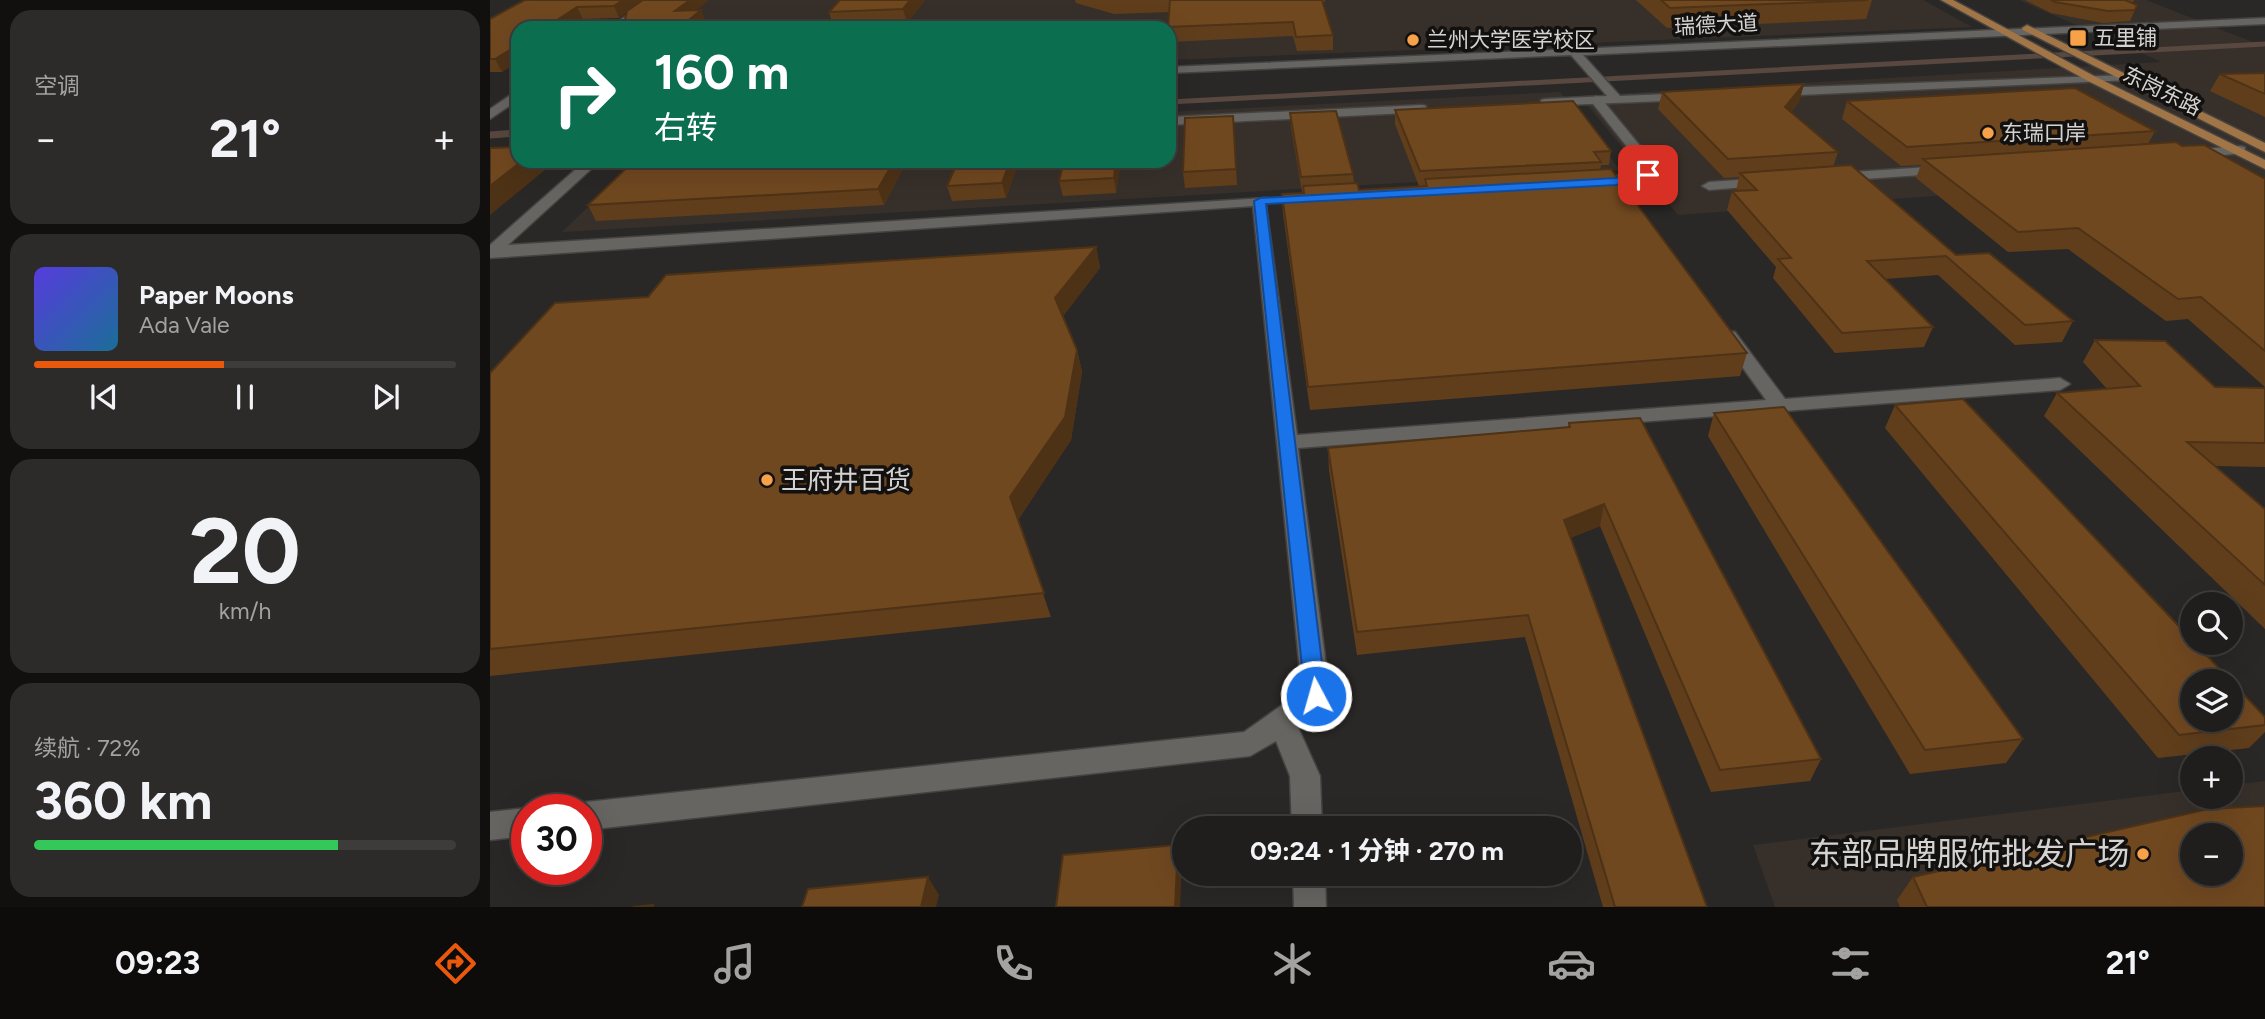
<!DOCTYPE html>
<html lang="zh">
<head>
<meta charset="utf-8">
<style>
  :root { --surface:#201e1c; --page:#2d2b29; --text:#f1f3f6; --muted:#a2a2a3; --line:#3d3c3b; --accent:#ea580c }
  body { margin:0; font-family:Figtree,"Noto Sans SC",sans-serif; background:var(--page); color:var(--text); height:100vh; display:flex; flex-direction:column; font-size:26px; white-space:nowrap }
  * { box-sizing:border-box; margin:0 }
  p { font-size:23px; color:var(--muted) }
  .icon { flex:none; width:38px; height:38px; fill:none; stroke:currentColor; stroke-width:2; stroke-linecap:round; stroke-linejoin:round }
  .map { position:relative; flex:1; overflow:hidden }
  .drawer { display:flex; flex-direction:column; gap:10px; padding:10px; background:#12100f; width:490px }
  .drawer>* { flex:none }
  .guide { position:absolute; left:21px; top:21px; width:665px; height:147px; border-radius:21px; box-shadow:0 7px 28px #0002,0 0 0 2px var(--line); background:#0b6e4f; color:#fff; overflow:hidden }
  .controls { position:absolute; left:1690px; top:592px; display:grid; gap:14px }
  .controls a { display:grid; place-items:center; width:63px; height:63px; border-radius:50%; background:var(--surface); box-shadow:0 7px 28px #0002,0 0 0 2px var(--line); font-size:35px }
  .speed { position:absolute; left:21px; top:794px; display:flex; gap:14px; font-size:35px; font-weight:700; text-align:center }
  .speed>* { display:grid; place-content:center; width:91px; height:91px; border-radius:50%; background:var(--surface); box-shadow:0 7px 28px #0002,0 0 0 2px var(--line); line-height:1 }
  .speed .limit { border:10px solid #d22; background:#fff; color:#111 }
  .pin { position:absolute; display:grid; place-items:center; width:60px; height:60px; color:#fff; margin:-30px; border-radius:14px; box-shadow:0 4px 10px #0006 }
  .me { position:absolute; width:77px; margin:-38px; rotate:354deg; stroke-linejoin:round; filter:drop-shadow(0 0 5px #0008) }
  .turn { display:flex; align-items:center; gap:24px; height:147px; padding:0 28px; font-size:32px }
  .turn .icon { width:91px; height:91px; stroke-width:2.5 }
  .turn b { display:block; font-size:49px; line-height:60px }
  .big { font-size:52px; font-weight:700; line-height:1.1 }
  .drawer .widget { flex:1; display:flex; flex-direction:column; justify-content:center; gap:10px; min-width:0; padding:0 24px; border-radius:21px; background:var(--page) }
  .drawer .dial { align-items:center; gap:0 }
  .dial b { font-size:91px; line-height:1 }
  .song { display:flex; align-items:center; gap:21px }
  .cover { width:84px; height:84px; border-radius:10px; background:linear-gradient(135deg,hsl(250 70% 55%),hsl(200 70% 35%)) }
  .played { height:7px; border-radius:4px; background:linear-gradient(90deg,var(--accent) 45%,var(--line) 45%) }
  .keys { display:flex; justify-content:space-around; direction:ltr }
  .heat { display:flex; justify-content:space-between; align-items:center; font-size:38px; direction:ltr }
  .charge { height:10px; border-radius:5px; background:linear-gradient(90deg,#34c759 72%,var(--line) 0) }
  .trip { position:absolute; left:682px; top:816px; width:410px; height:70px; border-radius:35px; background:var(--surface); box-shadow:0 7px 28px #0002,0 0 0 2px var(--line); font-weight:700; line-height:70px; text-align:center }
  .dock { display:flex; height:112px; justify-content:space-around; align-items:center; background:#0d0c0b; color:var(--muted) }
  .dock .icon { width:49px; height:49px }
  .dock .active { color:var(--accent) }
  .dock b { font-size:32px; color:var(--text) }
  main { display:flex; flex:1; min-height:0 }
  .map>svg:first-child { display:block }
</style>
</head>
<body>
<main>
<section class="drawer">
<div class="widget"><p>空调</p>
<div class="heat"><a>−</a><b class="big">21°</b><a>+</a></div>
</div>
<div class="widget">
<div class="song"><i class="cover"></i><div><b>Paper Moons</b><p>Ada Vale</p></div></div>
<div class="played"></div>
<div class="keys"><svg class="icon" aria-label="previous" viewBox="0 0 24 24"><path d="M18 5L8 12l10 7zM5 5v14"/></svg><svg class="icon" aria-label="pause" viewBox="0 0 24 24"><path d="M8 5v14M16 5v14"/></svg><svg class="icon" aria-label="next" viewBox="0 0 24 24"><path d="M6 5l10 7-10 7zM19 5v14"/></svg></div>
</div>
<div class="widget dial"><b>20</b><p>km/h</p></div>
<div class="widget"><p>续航 · 72%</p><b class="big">360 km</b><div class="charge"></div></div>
</section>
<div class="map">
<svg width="1775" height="907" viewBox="0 0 1775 907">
  <rect width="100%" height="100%" fill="#2a2826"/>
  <path fill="#37302a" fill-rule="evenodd" d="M193 0H1433L1482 27 679 60V28H155Z
    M1529 0H1656L1775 47V284L1606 184 1188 215 1090 96 1672 62Z
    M1070 92 1130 170 72 232 146 161H679V112Z
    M1775 781V907H1285L1263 845 1703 790V796H1741V785ZM1703 835H1741V873H1703Z"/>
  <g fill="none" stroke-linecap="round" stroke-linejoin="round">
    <path stroke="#58483f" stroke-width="5" d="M679 102 1775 44"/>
    <path stroke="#58483f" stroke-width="7" d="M0 135 28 133"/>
    <g stroke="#454342" stroke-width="3">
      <path id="street" d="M1106 96 1110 97 1165 164 1167 167 1163 178 1099 186V180L1152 172 1153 167 1100 100Z
        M1750 146 1755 147V153L1699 158 1692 154 1699 150Z
        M95 161H110L18 245 775 198 807 435 1276 400 1230 336 1239 331 1245 332 1295 399 1570 378 1580 384 1570 390 808 448 840 696 836 704 807 725 830 776 832 828H802L800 776 786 741 760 756 96 830V810H84L85 806 96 802 754 732 812 691 763 206 0 258V245Z
        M1454 166 1461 170 1459 173 1347 181 1340 177 1347 173Z
        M1276 178 1283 182 1281 185 1219 190 1212 186 1219 182Z
        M37 808 43 810H37V836L0 840V812Z
        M803 873H835L836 907H804Z"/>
    </g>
    <g stroke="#454342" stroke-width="3">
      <path id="secondary" d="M158 0H169L131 28H119Z
        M1775 18V24L1093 55 1130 96 1202 93V99L1198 100 1051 106V100L1055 99 1117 96 1081 55 679 73V67Z
        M1637 75 1641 76V80L1286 96 1280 92 1286 88Z
        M28 90V100L0 119V109Z
        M932 105 936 106V112L679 125V117Z"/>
    </g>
    <g stroke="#454342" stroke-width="3">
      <path id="primary" d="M1451 0H1463L1606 77 1775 160V169L1598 81Z
        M1537 25 1775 143V152L1533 30 1532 28Z"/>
    </g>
    <use href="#street" fill="#676562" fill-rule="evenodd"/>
    <use href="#secondary" fill="#676562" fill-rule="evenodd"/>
    <use href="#primary" fill="#a17546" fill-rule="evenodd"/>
  </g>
  <path fill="#603e1c" d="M35 0 206 10 216 22 137 12 129 18 93 19 12 72H0V19Z
    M350 0H435L417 23 343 26 339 12Z
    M585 0H835V2H833L843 35V50L807 51 803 36 680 42 679 28H678L679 12 624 14 586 3Z
    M1146 0H1382L1376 19 1177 28Z
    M1535 0H1644L1643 2H1641L1645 10 1640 21 1613 23 1561 13Z
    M1775 73V117L1720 91 1730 74Z
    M1314 84 1309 102 1301 112 1348 152 1343 167 1466 255 1583 321 1572 342 1525 345 1448 275 1395 279 1443 327 1434 347 1345 353 1283 278 1286 267 1237 210 1242 191H1246L1249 177 1234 178 1168 109 1172 92Z
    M1357 101 1665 131 1658 144 1692 146 1775 179V387L1698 319 1676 321 1578 249 1518 252 1426 178 1431 165 1411 166 1352 119Z
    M905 110 1121 151 1119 165H1111L1110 170 1257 353 1250 376 820 410 793 214 792 194 814 193 812 192 801 127 800 113 863 174 864 183 869 190 929 186 905 124Z
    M743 116 747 185 695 188 693 172Z
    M417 161 394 205 106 221 98 205Z
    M529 161 516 198 462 201 457 186Z
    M631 161 626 193 573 196 569 181Z
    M606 247 610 268 573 316 587 350 592 372 581 440 528 520 561 617 0 676V373L158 297Z
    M1605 340 1725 387 1775 388V467L1725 466 1775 509V629L1554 416 1567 393 1617 389 1593 362Z
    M1405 405 1775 717V732L1759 748 1668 758 1395 428Z
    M1224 413 1533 739 1516 763 1420 774 1218 436Z
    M1079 423 1331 759 1320 781 1221 792 1110 526 1080 538 1217 907H1113L1035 637 867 655 839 470 838 448 1078 427Z
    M1423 877 1775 907H1410L1407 900Z"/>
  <path fill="#4e3216" d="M133 0H153L129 18 124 6Z
    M200 0H219L190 23 185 11Z
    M420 0H435L417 23 413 9Z
    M87 7 93 19 79 28H55Z
    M211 10 216 22 208 28H189Z
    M28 45V61L12 72 5 59Z
    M1314 84 1309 102 1290 125 1295 107Z
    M32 161H59L61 165 0 215V186Z
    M404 161H417L394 205 388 189Z
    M520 161H529L516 198 512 183Z
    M626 161H631L626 193 624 178Z
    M606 247 610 268 570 320 565 298Z
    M587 350 592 372 581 440 528 520 520 497Z
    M1114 504 1110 526 1070 542 1074 520Z
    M688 845 692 863 690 907H685Z
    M438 877 449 895 446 907H431Z"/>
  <path fill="#704820" stroke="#4e3216" stroke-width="2" fill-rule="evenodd" d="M35 0H133L124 6 87 7 55 28H28V45L5 59H0V19Z
    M153 0H200L185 11 211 10 189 28H133L137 11Z
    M350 0H420L413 9 339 12Z
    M680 0H832L843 35 806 37 803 22 678 27Z
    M1171 0H1378L1180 8Z
    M1561 0H1635L1647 5 1645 10 1618 11 1565 2Z
    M1775 73V94L1730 74Z
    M1314 84 1295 107 1348 152 1238 159 1172 92Z
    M1585 88 1665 131 1417 147 1357 101Z
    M1083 101 1121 151 1104 152 1111 162 930 171 905 110Z
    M846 111 863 174 811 177 800 113Z
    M743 116 746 169 693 172 695 118Z
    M1686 142 1692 146 1714 145 1775 179V351L1711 297 1688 299 1588 228 1528 232 1433 159Z
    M28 147V161H32L0 186V148Z
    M144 161H404L388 189 98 205Z
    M468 161H520L512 183 457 186Z
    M574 161H626L624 178 569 181Z
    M1361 165 1466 255 1499 253 1583 321 1535 325 1456 256 1377 261 1443 327 1352 333 1288 259 1301 258 1242 191 1267 190 1250 173Z
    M1121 169 1257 353 818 387 792 194 814 193 813 186 867 183 869 190 937 186 935 179Z
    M606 247 565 298 587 350 575 417 520 497 554 593 0 649V373L65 303 158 297 176 275Z
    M1605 340 1675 341 1725 387 1775 388V443L1697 442 1775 509V585L1567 393 1650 386Z
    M1473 399 1703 641V642H1704L1741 681H1703V719H1741V681L1775 717V725L1689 735 1405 405Z
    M1294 407 1533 739 1435 750 1224 413Z
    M1150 418 1331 759 1230 770 1114 504 1074 520 1217 907H1125L1038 615 867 632 838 448 1080 427 1079 423Z
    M1775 806V907H1437L1423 877 1718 809ZM1703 835H1741V873H1703Z
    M688 845 685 907H566L573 855Z
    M438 877 431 907H312L318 889Z
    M163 905 162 907H143Z"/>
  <path fill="#1a73e8" stroke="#114b97" stroke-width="2" d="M1158 172 1161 173V177L1126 185 776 204 836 696 833 702 826 705 818 702 815 696 764 201 770 198 1126 178Z"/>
  <g fill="#f7a149" stroke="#121110" stroke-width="2.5">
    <rect x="1579" y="29" width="18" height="18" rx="3.5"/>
    <circle cx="923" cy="40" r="7"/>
    <circle cx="1498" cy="133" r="7"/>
    <circle cx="277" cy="480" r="7"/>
    <circle cx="1653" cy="854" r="7"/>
  </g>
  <g text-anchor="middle" stroke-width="7" stroke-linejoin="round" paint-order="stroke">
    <g font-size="21" fill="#d5d3d2" stroke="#121110">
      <text transform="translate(1226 25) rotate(-3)" y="7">瑞德大道</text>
      <text transform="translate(1672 91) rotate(26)" y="7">东岗东路</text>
    </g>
    <g font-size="21" fill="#d5d3d2" stroke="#121110" text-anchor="start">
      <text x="1604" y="45">五里铺</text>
      <text x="937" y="47">兰州大学医学校区</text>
      <text x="1512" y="140">东瑞口岸</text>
    </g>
    <g font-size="26" fill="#d5d3d2" stroke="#121110" text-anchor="start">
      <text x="291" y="489">王府井百货</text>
    </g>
    <g font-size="32" fill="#d5d3d2" stroke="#121110" text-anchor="end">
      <text x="1639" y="865">东部品牌服饰批发广场</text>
    </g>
  </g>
</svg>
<div class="controls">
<a><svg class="icon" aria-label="search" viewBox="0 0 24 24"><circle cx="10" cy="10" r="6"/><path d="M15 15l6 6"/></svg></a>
<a><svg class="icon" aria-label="layers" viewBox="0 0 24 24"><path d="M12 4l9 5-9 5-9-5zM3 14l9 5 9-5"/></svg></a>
<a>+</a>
<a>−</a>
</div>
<div class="speed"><div class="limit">30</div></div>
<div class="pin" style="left:1158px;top:175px;background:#d93025"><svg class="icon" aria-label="arrive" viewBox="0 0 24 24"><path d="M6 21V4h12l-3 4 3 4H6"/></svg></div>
<svg class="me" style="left:826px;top:696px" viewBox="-20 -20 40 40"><circle r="17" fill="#1a73e8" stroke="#fff" stroke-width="3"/><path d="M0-11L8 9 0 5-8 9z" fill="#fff"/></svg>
<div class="trip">09:24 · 1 分钟 · 270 m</div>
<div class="guide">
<div class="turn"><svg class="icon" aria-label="right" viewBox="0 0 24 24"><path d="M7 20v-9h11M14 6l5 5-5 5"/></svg><div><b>160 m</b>右转</div></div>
</div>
</div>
</main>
<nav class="dock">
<b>09:23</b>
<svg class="icon active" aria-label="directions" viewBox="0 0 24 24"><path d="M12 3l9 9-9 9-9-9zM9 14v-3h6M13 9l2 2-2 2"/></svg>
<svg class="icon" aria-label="music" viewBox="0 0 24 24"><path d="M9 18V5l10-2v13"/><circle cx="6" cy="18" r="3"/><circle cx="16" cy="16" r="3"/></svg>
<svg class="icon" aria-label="phone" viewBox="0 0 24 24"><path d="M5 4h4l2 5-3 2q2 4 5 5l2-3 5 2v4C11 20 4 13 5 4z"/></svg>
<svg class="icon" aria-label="climate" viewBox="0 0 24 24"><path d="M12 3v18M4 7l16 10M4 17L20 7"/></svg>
<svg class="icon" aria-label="car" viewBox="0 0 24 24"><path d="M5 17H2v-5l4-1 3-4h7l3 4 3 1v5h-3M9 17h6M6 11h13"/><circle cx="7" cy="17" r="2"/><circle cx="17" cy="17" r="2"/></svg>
<svg class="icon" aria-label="filters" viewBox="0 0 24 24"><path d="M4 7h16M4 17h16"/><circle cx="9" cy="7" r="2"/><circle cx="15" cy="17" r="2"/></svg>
<b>21°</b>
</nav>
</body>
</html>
